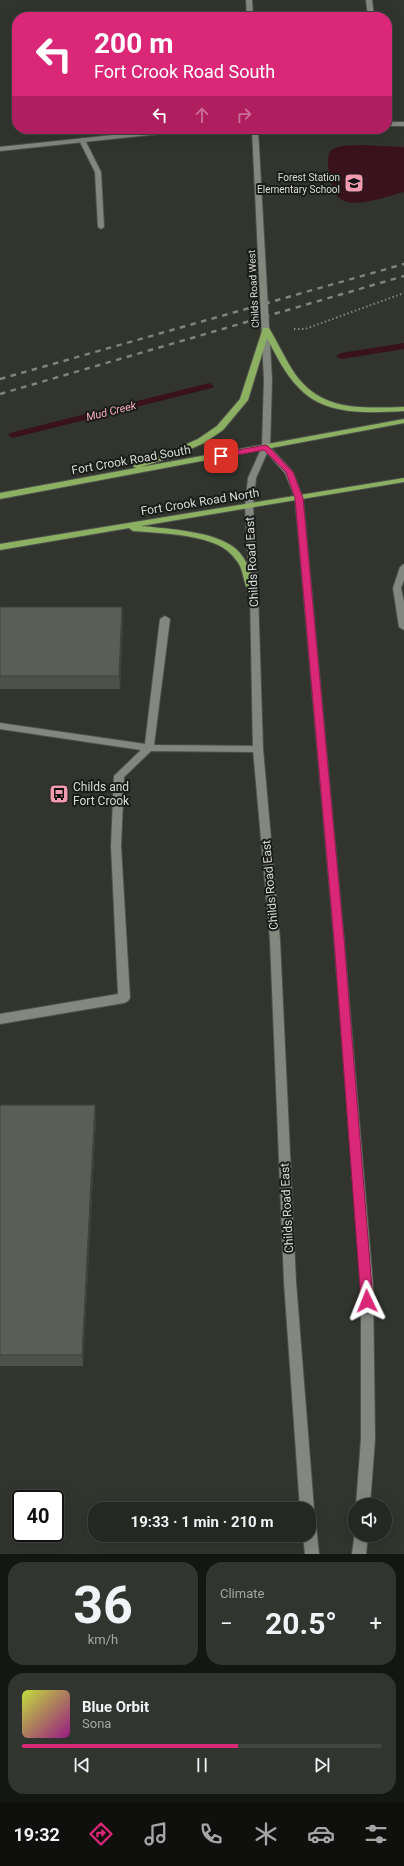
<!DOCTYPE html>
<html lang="en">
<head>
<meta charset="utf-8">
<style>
  :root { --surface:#252822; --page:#31342f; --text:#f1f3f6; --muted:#a3a6a5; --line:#424440; --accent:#db2777 }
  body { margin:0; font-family:Roboto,sans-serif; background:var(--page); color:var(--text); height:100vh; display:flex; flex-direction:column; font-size:15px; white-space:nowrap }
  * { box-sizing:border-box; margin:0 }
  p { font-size:13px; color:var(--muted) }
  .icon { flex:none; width:22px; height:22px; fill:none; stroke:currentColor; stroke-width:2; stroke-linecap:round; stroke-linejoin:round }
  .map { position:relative; height:1554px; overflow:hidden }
  .sheet { display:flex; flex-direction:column; gap:8px; padding:8px; background:#141613; flex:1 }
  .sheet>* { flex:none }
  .banner { position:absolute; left:12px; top:12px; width:380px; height:122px; border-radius:16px; box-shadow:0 4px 16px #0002,0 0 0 1px var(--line); background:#db2777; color:#fff; overflow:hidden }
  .tools { position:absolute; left:348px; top:1498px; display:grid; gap:8px }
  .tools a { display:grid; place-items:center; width:44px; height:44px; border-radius:50%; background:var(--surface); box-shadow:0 4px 16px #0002,0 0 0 1px var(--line); font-size:20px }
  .speed { position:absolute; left:12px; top:1490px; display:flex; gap:8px; font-size:20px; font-weight:700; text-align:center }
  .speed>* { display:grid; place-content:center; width:52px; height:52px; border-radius:50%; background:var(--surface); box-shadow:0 4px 16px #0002,0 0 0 1px var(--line); line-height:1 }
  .speed .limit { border:2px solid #111; border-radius:6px; background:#fff; color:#111 }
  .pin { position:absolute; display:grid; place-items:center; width:34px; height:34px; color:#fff; margin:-17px; border-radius:8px; box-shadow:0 2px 6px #0006 }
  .me { position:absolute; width:44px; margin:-22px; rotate:358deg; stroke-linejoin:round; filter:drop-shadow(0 0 3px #0008) }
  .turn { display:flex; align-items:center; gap:14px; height:84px; padding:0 16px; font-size:18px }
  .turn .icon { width:52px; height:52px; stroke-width:2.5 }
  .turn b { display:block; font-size:28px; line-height:34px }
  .lanes { display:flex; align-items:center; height:38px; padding:0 16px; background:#0003; justify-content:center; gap:20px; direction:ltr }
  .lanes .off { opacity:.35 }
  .big { font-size:30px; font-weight:700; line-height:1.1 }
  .sheet .card { flex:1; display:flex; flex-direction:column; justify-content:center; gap:6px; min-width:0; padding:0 14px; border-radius:16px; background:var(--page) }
  .sheet .dial { align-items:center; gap:0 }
  .dial b { font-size:52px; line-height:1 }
  .song { display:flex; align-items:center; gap:12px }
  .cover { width:48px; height:48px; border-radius:6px; background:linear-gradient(135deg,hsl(70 70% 55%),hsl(310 70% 35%)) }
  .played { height:4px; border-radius:2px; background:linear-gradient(90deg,var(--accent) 60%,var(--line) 60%) }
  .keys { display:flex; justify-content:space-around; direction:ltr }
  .heat { display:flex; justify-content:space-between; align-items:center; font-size:22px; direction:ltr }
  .sheet .tiles { flex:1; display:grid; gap:8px; grid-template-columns:1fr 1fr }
  .card:last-child { grid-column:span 2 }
  .trip { position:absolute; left:88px; top:1502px; width:228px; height:40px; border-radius:16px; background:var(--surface); box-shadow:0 4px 16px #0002,0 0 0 1px var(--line); font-weight:700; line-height:40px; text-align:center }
  .tabs { display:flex; height:64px; justify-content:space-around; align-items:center; background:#0f100e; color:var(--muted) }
  .tabs .icon { width:28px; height:28px }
  .tabs .current { color:var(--accent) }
  .tabs b { font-size:18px; color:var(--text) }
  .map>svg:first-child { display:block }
</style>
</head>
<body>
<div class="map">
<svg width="404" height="1554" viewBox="0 0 404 1554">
  <rect width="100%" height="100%" fill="#31352e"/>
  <path fill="#39121d" d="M361 145 404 147V192C389 196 358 207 344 201 336 198 333 189 331 181 329 170 326 162 330 151 339 144 350 146 361 145Z"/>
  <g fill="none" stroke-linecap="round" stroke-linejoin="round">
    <path fill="#39121d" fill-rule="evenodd" d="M404 343V349L341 359 336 356 341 353Z
      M209 383 214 386 212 388 13 438 8 435 10 433Z"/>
    <g stroke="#4f524c" stroke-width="2">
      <path id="lane" d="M366 0H372L374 17H368Z
        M387 122H404V126H387Z
        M82 138 85 140 101 172 104 227 101 229 98 227 95 172 79 140Z
        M404 564V580L401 588 404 602V630L399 627 393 588 400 567Z
        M165 616 170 619 154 745 258 746 263 749 258 752 151 751 124 777 121 846 130 998 128 1001 124 1003 0 1024V1014L118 994 111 846 114 776 141 750 0 729V723L145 744 160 619Z"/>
    </g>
    <g stroke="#4f524c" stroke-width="2">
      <path id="street" d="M170 129H190L187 131 0 151V147Z"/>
    </g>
    <g stroke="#4f524c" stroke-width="2">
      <path id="secondary" d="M246 0H252L253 17H247Z
        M252 129H258L272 380 270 447 293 472 303 498 344 939 373 1285 375 1439 370 1505H356L361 1439V1285L334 939 295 498 285 473 267 453 256 478 253 506 258 593 263 749 280 940 296 1282 314 1509 312 1514 309 1515V1509H300L284 1282 270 940 253 749 250 593 245 506 248 478 262 447 264 380Z
        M309 1518 314 1520 316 1525 319 1554H305L303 1535H309Z
        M355 1532V1535H368L366 1554H352Z"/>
    </g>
    <g stroke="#4f524c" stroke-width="2">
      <path id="primary" d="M263 328H269C278 343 285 359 295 374 322 412 362 408 404 407V411C369 413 325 416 299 388 285 374 276 355 267 338L248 400 223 430 204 443 175 456 141 467 404 419V423L0 499V493L136 468 133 466 134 464 169 452 198 439 217 426 240 399Z
        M404 478V482L141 526C168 529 215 531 236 549 248 560 253 578 258 593L254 596C245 594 244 574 240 566 238 562 234 557 231 554 212 534 159 533 133 531L129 528 0 550V544Z"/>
    </g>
    <path stroke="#828580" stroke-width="2" stroke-dasharray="1.5 2.5" stroke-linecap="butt" d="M294 329H305L404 293"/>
    <use href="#lane" fill="#83887f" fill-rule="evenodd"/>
    <use href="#street" fill="#83887f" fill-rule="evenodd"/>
    <use href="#secondary" fill="#83887f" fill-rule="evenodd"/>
    <use href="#primary" fill="#8cb062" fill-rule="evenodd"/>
    <path stroke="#80837d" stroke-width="2.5" stroke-dasharray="5.5 5.5" stroke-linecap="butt" d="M0 379 404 264
      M0 394 404 276"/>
  </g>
  <path fill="#4d514a" d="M0 607H122L123 620 120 689H0Z
    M0 1105H95L96 1118 83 1366H0Z"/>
  <path fill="#3f423c" d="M122 607 123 620 120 689 119 676Z
    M95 1105 96 1118 83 1366 82 1355Z"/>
  <path fill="#5a5e56" stroke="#3f423c" d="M0 607H122L119 676H0Z
    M0 1105H95L82 1355H0Z"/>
  <path fill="#db2777" stroke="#8e194d" d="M266 445 268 446 293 472 303 498 344 939 373 1301 371 1304 367 1306 363 1304 361 1301 334 939 295 498 286 472 264 450 221 458 217 456 221 453Z"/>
  <defs>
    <g id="school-square" transform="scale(1)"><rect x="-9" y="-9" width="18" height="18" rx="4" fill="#f29aae" stroke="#1a1c19"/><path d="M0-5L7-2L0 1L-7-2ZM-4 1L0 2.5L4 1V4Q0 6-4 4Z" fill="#111"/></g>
    <g id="bus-square" transform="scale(1)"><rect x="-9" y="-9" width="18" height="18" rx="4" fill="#f29aae" stroke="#1a1c19"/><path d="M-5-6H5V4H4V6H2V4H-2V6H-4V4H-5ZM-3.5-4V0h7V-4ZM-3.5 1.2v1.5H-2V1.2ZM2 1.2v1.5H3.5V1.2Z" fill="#111"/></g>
  </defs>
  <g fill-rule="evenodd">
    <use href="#school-square" x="354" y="183"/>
    <use href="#bus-square" x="59" y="794"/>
  </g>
  <g text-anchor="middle" stroke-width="4" stroke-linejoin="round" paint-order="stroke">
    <g font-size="10" fill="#d9dbd7" stroke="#1a1c19" text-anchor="end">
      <text x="340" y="181">Forest Station<tspan x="340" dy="12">Elementary School</tspan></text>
    </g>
    <g font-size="10" fill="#d9dbd7" stroke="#1a1c19">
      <text transform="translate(253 289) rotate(-93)" y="4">Childs Road West</text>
    </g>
    <g font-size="11" font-style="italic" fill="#f7aaba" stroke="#1a1c19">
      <text transform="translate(111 411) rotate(-14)" y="4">Mud Creek</text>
    </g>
    <g font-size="12" fill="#d9dbd7" stroke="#1a1c19">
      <text transform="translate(131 460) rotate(-10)" y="4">Fort Crook Road South</text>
      <text transform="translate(200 502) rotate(-9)" y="4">Fort Crook Road North</text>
      <text transform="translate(252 562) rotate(-93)" y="4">Childs Road East</text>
      <text transform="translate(270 885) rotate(-95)" y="4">Childs Road East</text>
      <text transform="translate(287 1208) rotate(-93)" y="4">Childs Road East</text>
    </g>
    <g font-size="12" fill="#d9dbd7" stroke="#1a1c19" text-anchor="start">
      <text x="73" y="791">Childs and<tspan x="73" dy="14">Fort Crook</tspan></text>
    </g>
  </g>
</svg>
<div class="tools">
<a><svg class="icon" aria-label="sound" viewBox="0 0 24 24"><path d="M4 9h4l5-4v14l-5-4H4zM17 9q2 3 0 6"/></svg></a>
</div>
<div class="speed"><div class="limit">40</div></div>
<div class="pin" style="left:221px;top:456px;background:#d93025"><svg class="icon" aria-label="arrive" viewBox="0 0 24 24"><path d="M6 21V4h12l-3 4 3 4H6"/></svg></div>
<svg class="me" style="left:367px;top:1301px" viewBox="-20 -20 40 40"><path d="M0-17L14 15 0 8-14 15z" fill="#db2777" stroke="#fff" stroke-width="4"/></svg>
<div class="trip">19:33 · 1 min · 210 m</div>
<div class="banner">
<div class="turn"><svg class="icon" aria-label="left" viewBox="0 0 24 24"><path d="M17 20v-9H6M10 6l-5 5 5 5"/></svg><div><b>200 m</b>Fort Crook Road South</div></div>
<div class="lanes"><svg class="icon" aria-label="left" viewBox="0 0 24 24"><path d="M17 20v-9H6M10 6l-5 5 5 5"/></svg><svg class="icon off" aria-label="ahead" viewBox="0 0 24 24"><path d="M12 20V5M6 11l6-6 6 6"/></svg><svg class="icon off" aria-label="right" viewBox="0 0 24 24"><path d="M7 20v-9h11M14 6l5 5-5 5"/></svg></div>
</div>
</div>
<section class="sheet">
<div class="tiles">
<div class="card dial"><b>36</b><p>km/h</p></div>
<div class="card"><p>Climate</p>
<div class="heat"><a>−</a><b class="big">20.5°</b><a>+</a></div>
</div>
<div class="card">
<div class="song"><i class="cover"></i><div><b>Blue Orbit</b><p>Sona</p></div></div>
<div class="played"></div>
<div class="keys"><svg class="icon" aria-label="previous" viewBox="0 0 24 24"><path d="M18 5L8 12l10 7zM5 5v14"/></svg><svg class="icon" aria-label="pause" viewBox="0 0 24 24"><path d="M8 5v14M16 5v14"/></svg><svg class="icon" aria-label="next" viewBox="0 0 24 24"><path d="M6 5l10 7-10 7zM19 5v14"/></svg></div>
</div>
</div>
</section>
<nav class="tabs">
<b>19:32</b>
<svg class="icon current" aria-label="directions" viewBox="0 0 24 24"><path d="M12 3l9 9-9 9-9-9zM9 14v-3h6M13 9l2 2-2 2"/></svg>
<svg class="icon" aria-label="music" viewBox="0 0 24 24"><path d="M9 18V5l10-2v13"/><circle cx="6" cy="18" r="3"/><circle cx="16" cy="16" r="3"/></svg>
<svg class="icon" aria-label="phone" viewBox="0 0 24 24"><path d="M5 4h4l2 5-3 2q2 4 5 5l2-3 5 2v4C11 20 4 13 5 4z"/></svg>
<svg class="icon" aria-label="climate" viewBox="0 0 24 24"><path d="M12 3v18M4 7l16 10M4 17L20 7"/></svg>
<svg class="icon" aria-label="car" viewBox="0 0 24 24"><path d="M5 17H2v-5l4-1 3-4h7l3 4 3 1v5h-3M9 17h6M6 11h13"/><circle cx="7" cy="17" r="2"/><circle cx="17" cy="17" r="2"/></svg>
<svg class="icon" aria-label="filters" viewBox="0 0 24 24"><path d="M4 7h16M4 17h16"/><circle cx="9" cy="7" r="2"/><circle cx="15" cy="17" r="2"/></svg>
</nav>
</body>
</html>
